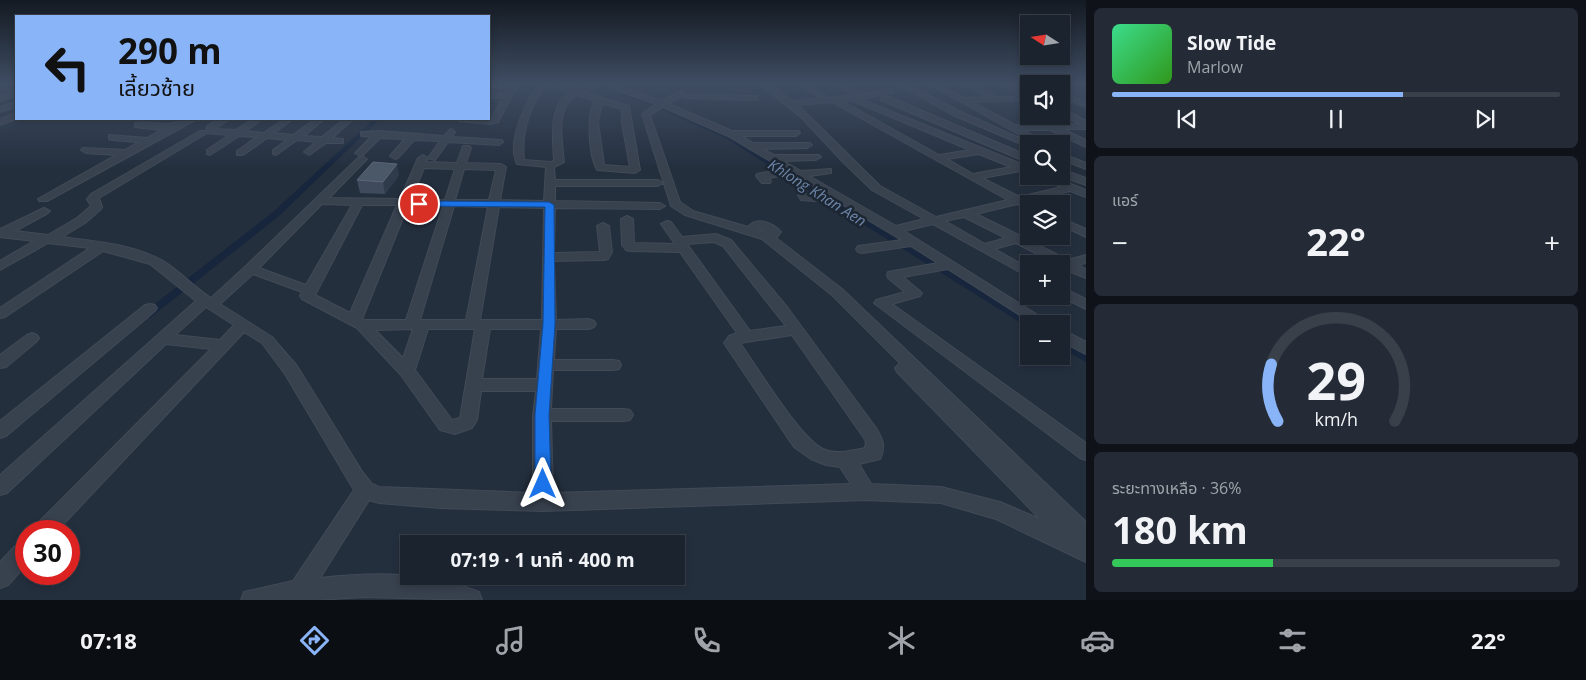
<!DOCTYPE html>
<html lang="th">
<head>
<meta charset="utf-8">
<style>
  :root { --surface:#1b232e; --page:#242b36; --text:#f1f3f6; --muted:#a0a4aa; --line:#39404a; --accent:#8ab4f8 }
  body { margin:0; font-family:"Open Sans","Noto Sans Thai",sans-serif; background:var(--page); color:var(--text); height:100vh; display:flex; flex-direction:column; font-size:19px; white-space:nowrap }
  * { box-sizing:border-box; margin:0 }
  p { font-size:16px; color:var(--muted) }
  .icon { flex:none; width:28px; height:28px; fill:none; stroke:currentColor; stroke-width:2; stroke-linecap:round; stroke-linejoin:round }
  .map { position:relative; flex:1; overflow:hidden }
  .sheet { display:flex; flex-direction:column; gap:8px; padding:8px; background:#0f1319; width:500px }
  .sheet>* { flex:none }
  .hud { position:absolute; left:15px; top:15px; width:475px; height:105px; border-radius:0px; box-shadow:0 2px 8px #0003,0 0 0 1px var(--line); background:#8ab4f8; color:#111; overflow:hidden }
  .needle { width:32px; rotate:282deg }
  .tools { position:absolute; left:1020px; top:15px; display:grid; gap:10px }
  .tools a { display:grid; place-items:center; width:50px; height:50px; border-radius:0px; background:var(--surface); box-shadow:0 2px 8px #0003,0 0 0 1px var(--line); font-size:25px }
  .speed { position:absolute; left:15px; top:520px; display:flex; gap:10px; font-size:25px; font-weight:700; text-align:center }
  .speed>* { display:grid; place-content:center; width:65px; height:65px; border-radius:50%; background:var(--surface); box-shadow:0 2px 8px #0003,0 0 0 1px var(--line); line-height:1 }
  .speed .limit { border:8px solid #d22; background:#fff; color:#111 }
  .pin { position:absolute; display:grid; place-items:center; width:42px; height:42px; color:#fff; margin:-21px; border:2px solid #fff; border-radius:50%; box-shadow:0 1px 5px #0007 }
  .me { position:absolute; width:55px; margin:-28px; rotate:0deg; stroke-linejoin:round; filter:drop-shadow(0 0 4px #0008) }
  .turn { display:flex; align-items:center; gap:18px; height:105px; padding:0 20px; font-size:22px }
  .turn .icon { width:65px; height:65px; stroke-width:2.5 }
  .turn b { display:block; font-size:35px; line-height:42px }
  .big { font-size:38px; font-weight:700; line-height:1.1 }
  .sheet .card { flex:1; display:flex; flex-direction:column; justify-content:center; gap:8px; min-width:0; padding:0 18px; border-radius:8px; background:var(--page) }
  .sheet .dial { align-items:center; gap:0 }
  .dial svg { height:130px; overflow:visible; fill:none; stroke:var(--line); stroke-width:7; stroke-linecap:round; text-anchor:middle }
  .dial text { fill:var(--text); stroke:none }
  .song { display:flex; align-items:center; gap:15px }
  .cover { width:60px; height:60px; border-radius:8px; background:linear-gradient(135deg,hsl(150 70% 55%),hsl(110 70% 35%)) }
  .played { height:5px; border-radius:2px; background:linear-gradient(90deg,var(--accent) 65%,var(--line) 65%) }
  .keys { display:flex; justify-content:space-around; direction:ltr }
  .heat { display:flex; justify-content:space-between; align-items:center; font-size:28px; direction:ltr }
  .charge { height:8px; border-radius:4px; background:linear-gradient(90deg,#34c759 36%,var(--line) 0) }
  .trip { position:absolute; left:400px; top:535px; width:285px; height:50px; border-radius:0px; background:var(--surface); box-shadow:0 2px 8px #0003,0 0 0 1px var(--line); font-weight:700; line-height:50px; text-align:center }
  .menu { display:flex; height:80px; justify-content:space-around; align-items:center; background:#0b0e12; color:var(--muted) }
  .menu .icon { width:35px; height:35px }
  .menu .active { color:var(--accent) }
  .menu b { font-size:22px; color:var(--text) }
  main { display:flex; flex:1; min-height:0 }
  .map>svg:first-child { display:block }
</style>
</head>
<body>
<main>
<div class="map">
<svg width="1086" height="600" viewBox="0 0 1086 600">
  <rect width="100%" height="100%" fill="#242f3e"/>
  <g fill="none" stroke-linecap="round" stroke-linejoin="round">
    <path fill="#17263c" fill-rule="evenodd" d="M591 84H600L664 106 729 136 1035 324H1029V327L1026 326 725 138 660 109Z
      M374 119H380L279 216 150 318H142L141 316 142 314 273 212Z
      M1061 339 1086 353V362L1061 348Z"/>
    <g stroke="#414a57" stroke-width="2">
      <path id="minor" d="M0 84H11L0 88Z
        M489 84H518L498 122 490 124 459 121 458 119H491L503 98H489V94H505L509 87H489Z
        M538 84H557L575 89 592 84H612L662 101 681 91 684 94 757 96V100H754L684 98 681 96 669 104 732 131H799L800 133 796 136H742L753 143H810L812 145 807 148 762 149 774 155H819L821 157 816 160 783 161 801 171 831 169V173L809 176 896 226 924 219 872 190 843 162 802 118 760 84H769L793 101 820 98 798 84H807L829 98 854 95 835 84H844L862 94 893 89V93L860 99 1029 167V174L1021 171 982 178 1020 197 1061 187 1037 176H1051L1086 190V197L1070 191 1028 201 1033 204H1029V209L1017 204 976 214 1019 235H1025L1026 239 1068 260 1086 255V263L1078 265 1086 269V278L1061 268V264H1056L1016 243 994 249 1029 268V277L933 224 904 231 1052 324H1034L948 269 903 277 922 293 920 296 892 304 1086 443V460L1080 458 874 303 876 300 905 292 888 278 887 275 888 272 938 263 911 246 862 253 858 252 856 249 858 246 902 240 831 198 815 201 801 200 798 195 799 193 803 192 808 195 824 193 792 174 769 178 771 181 770 183H762L756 176 757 174 784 169 728 136 663 107 650 115 680 202 693 211 748 227C757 216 773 223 781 232L776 238 842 289 1084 520 1086 522V562L996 519 941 503 866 500 543 511 440 508 379 503 369 500 320 578C374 572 429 571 479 592L482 600 363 597 317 600H241L244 592 293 581 354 490 285 374 262 343 244 332 57 531H34L37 524 211 349 166 344 7 493 0 495V475L196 301 150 264 103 251 5 317 0 318V308L90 248 48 243 0 270V261L34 241 0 237V229L44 208 50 211 48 213 15 231 48 235 77 218 91 206 87 199 91 194 200 131H206L207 126 220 119H230L215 129 236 130 253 119H262L246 131 264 133 284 119H293L274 133 293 135 315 119H324L304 136 322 137 344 119H353L332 138 343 139V143H326L309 155 304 152 316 142 297 140 276 155 273 154V150L287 140 267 138 243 155H237V151L257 137 239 136 210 155 207 154V150L229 135 207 133 99 198 102 207 101 209 85 223 62 237C93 241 130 244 159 259 176 267 193 287 211 298L246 266 359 157 362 156 367 159 329 198 400 199 418 158 423 155 428 158 440 141 414 140 398 158 395 159 390 156 405 139 380 138 363 155 360 156 355 153 371 137 361 136V132L379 131 444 136 451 129 455 132 452 137 502 140 503 142 499 145 448 142 435 160 428 158 426 162 457 163 463 146H469L471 148 466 163 501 164 506 167 500 200 544 201 546 167 517 164C506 141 526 103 538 84ZM602 85 656 104 642 114 671 206 685 215 762 239 832 295 900 363 895 368 897 372 1040 519 1000 502 941 487 871 484 859 464 880 459C886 447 883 439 876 428L787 307 731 240 716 234 682 237 671 222 667 221 661 224 675 244 634 243 633 219 627 216 621 219 622 245 626 250 630 251 680 252 737 333 729 336 724 343 794 447 811 459 826 465 840 467 851 484 553 493 551 421H624L630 420 633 415 630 410 624 409H551L553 370H613L619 369 621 365 619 361 613 360H554L556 329H589L594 327 596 324 594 321 589 319 556 320 554 261 604 260 608 259 612 252 609 226 603 223 597 226 600 252 554 253 555 208 660 209 665 206 660 203 555 201V186H658L663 183 658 180H555L554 167 564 162C562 140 555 108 576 95L595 101C586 115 589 155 597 170L635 173 640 170 629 106 583 92ZM549 86 569 92C548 108 553 138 554 161L551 162 524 160C521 133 529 109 544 88ZM851 100 970 150 939 155 842 101ZM832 102 1008 200 936 217 880 186 798 105ZM602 103 622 109V123L630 167 604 165 598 122ZM979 154 1011 167 973 174 947 159ZM424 168 455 169 445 200 411 199ZM464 169 496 170 489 200H455ZM322 204 352 205 306 285 259 268ZM362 205H397L350 313 315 295ZM408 206H443L406 320H365L362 319ZM454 206 488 207 466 320H420ZM499 207 544 208 542 320H480ZM964 217 1006 238 985 244 945 221ZM759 229 768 232 758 230ZM714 242 723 246 786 326 750 331 687 244ZM253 274 302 292 300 296 302 299 357 328 401 375 440 430 455 434 472 428 477 420 481 391H536L533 415V493L379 487 372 484 363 473 297 366 272 337 220 304ZM206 307 234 325 220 340 175 335ZM413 329 403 358 375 330ZM428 329H475L460 418 452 420 415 370ZM490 329H541L537 379H482ZM792 335 864 438 866 442 865 448C852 451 835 455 823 449 799 437 757 367 740 343Z
        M897 84H907L959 111 1033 144H1029V147L1026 146 953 115Z
        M929 84H938L964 98 987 97 962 84H972L997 97 1022 96 998 84H1008L1029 94V100L972 102 1015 125 1079 124 1061 114V109H1064L1086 121V129H1063L1086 140V147L1050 130H1024L1047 144H1036Z
        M16 91V96L0 101V96Z
        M1061 92 1086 102V107L1061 97Z
        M881 96H887L1029 156V163L881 100Z
        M16 102V107L0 112V107Z
        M13 114H16V119L0 125V119Z
        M187 119H197L47 201H39L38 199 116 155 86 153 81 150 83 148 125 150 139 142 112 140 109 139V135L147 138 161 130 135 127V123C155 120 164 129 187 119Z
        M1061 153 1086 163V169L1061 159Z
        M1061 169 1086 178V185L1061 176Z
        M1061 218 1086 229V237L1061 225Z
        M1061 287 1086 299V309L1060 296Z
        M150 304 155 305 157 308 155 311 6 436 0 438V421L145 305Z
        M1061 329 1086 342V354L1061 341Z
        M32 333 37 335 39 338 37 341 6 367 0 368V355L27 335Z
        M26 540V565L8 585 0 588V562L18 543Z"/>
    </g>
    <use href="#minor" fill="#38414e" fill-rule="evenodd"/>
  </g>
  <path fill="#3f4b5c" d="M399 175 385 194 360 193 357 180Z"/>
  <path fill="#2f3b4b" d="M397 164 399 175 385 194 383 182Z"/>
  <path fill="#4b5868" stroke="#5c6777" d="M373 162 397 164 383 182 357 180Z"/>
  <linearGradient id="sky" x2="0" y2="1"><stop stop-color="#141a22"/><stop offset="0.5" stop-color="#3f4d63"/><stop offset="1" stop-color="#3f4d63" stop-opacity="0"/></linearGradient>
  <rect width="1086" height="168" fill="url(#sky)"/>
  <path fill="#1a73e8" stroke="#114b97" d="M419 201 549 202 554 205 555 324 549 415 551 484 548 489 543 491 537 489 535 484V415L543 324 545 207 416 206V202Z"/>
  <g text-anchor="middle" stroke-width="5" stroke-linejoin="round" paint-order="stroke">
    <g font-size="15" font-style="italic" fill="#6d86a8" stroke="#1d2633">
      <text transform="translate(817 193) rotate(32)" y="5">Khlong Khan Aen</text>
    </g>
  </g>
</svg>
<div class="tools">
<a><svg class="needle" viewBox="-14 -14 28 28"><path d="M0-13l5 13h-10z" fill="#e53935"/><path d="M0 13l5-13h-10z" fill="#a0a4aa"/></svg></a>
<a><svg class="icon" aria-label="sound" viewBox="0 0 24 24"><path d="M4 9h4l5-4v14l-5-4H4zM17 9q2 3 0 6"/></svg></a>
<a><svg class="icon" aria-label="search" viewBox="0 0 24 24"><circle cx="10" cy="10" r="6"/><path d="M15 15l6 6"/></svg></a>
<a><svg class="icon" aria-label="layers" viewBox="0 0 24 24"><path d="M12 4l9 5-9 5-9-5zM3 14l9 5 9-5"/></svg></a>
<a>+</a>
<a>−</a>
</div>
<div class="speed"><div class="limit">30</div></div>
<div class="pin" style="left:419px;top:204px;background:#d93025"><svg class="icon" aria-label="arrive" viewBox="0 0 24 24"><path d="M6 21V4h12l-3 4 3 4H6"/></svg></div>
<svg class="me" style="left:543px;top:484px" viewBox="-20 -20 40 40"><path d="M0-17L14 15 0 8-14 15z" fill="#1a73e8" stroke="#fff" stroke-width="4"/></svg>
<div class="trip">07:19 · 1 นาที · 400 m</div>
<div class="hud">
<div class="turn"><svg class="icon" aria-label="left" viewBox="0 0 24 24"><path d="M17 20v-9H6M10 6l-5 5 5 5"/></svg><div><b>290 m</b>เลี้ยวซ้าย</div></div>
</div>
</div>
<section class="sheet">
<div class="card">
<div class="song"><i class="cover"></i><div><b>Slow Tide</b><p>Marlow</p></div></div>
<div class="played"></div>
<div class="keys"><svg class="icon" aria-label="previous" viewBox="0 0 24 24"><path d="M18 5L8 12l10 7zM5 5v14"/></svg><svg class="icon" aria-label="pause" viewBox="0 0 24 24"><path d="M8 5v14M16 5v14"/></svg><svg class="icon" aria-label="next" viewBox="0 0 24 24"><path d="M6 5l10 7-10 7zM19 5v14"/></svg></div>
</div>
<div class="card"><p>แอร์</p>
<div class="heat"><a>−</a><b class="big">22°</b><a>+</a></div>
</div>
<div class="card dial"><svg viewBox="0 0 100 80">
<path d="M14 69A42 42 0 1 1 86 69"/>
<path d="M14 69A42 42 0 0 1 10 34" stroke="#8ab4f8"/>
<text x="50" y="56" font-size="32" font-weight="700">29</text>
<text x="50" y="72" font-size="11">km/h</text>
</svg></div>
<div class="card"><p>ระยะทางเหลือ · 36%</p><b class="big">180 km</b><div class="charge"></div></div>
</section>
</main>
<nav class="menu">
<b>07:18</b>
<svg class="icon active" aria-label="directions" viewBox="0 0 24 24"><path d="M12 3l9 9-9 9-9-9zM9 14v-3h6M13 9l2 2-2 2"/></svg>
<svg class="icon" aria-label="music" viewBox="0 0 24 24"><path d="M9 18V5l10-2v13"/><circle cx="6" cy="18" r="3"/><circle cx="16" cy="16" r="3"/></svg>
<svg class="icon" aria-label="phone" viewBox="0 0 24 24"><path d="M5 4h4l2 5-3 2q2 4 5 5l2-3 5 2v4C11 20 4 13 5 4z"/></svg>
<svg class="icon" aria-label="climate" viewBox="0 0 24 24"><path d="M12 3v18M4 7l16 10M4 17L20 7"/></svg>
<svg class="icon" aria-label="car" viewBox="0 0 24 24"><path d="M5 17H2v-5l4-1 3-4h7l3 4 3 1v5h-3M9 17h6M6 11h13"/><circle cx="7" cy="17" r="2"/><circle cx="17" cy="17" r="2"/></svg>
<svg class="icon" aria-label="filters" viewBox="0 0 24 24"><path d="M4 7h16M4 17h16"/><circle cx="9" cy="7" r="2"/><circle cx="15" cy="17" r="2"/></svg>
<b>22°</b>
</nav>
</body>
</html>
